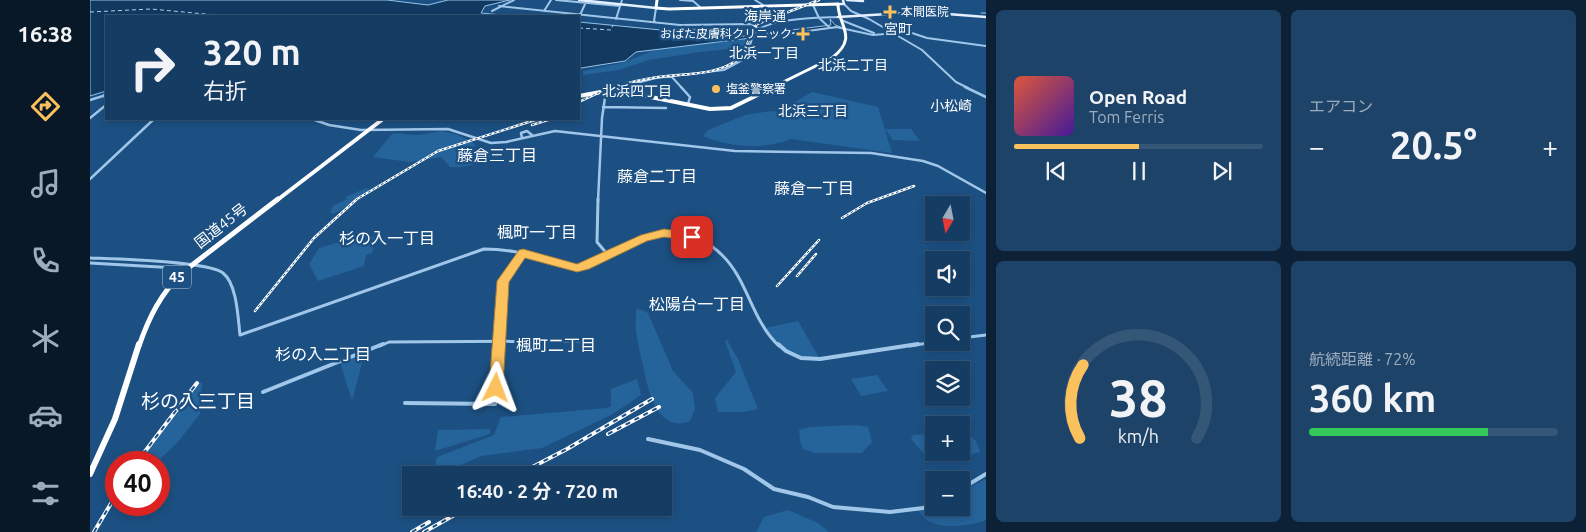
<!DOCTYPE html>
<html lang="ja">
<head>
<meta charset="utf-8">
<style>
  :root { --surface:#153c62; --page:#1e4368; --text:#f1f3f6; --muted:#9dadbe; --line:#345677; --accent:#fbc15d }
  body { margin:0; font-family:Ubuntu,"Noto Sans JP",sans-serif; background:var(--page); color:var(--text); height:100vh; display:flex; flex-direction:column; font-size:19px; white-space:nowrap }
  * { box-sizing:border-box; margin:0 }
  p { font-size:16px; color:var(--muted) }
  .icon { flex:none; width:28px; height:28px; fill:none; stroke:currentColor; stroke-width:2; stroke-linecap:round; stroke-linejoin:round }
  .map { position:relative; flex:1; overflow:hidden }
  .panel { display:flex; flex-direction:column; gap:10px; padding:10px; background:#0c2136; width:600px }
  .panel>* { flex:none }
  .guide { position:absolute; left:15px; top:15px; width:475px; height:105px; border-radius:0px; box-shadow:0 2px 8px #0003,0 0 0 1px var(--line); background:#153c62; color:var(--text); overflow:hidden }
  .needle { width:32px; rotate:190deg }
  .buttons { position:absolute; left:835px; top:196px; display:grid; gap:10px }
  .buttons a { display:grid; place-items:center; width:45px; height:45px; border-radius:0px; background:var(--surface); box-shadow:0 2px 8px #0003,0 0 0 1px var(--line); font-size:25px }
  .speed { position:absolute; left:15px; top:451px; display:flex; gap:10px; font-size:25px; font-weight:700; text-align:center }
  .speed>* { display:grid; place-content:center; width:65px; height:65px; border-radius:50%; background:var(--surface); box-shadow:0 2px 8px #0003,0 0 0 1px var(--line); line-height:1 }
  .speed .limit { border:8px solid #d22; background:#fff; color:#111 }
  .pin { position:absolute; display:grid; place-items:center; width:42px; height:42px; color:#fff; margin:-21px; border-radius:10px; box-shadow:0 2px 8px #0006 }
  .me { position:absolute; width:55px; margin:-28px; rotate:3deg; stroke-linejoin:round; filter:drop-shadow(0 0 4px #0008) }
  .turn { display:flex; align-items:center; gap:18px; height:105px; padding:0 15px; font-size:22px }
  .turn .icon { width:65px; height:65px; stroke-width:2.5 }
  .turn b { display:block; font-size:35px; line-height:42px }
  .big { font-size:38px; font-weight:700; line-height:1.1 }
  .panel .widget { flex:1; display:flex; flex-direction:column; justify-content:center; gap:8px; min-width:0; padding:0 18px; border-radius:8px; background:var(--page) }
  .panel .dial { align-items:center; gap:0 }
  .dial svg { height:130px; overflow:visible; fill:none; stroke:var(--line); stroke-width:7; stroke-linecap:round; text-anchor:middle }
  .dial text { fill:var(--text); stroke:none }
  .song { display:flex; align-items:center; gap:15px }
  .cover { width:60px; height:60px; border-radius:8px; background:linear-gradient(135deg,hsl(10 70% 55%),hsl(260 70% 35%)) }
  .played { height:5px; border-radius:2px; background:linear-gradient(90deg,var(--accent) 50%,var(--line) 50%) }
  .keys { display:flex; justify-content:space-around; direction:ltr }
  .heat { display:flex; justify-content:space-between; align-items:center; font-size:28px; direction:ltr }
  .charge { height:8px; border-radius:4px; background:linear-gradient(90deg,#34c759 72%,var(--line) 0) }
  .panel .tiles { flex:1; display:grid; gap:10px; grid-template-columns:repeat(2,1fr) }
  .trip { position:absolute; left:312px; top:466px; width:270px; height:50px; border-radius:0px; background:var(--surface); box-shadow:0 2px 8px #0003,0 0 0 1px var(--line); font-weight:700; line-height:50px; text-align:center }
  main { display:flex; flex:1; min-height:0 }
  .menu { display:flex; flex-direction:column; width:90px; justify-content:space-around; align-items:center; background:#081827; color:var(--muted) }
  .menu .icon { width:35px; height:35px }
  .menu .active { color:var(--accent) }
  .menu b { font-size:22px; color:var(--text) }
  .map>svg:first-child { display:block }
</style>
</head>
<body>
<main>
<nav class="menu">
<b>16:38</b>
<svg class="icon active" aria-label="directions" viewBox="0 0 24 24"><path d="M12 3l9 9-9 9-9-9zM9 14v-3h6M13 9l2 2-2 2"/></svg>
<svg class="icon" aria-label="music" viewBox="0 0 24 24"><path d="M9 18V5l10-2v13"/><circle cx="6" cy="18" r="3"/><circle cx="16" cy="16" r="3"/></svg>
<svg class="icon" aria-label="phone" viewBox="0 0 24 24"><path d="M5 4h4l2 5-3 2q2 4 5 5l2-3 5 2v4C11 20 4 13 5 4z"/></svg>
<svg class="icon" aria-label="climate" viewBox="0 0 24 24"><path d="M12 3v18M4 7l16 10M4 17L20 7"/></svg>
<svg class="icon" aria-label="car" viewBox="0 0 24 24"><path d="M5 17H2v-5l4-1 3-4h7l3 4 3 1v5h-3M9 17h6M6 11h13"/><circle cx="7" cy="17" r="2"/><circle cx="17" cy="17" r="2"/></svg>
<svg class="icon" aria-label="filters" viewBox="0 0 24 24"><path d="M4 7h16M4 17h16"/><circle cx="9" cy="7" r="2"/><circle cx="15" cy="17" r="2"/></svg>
</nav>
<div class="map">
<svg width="896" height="532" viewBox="0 0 896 532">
  <rect width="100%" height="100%" fill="#1c5082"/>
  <path fill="#25639b" d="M656 38 655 47 650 54 639 49 603 53 559 60 529 70 493 75V71L532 63 567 49 650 40 649 39Z
    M722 92 788 107 802 153 701 139C674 150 639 147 613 136L618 130 655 115 681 111 688 112Z
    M795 129H821L830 141 803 140Z
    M351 131 368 135 385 144 384 151 407 153C395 163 376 168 360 167L351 157 319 162 283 157 302 134C310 133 315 134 322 135 332 135 342 133 351 131Z
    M277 188 280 190 251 210 243 214 240 212 244 205 258 199 255 197Z
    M278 234 285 238 282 253 276 255 274 266 228 281 219 264 229 248Z
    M547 308 558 313 583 371 603 393 605 409 600 421C565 435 557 384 552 361 548 343 543 326 547 308Z
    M708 321 730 359C703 358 690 349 675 328Z
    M637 340 648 359 668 409 653 412H628L625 398 646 372 635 341Z
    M275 352 262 401 250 362Z
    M787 375 798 391 771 396 761 379Z
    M547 379 551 395 523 414 452 448 391 456 349 475H343L347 457 404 435 411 417 517 408 521 406V389Z
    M107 383H112L110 414 87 443 67 462H50L79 418Z
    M766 425 778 427 782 442 772 453H725L713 449 710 441 709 430 719 427Z
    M400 429V434L345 451 348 430Z
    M834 434 844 436V452H871V435L878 434 886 441 890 452C872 458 853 456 835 455L821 439 823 435Z
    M896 479V520C880 526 856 529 840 522 835 520 831 514 828 511L844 506 871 508V491Z
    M698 510 728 523 739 532H666L674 517Z"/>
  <path fill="#123a60" stroke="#93c3ec" d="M0 0H297L338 5 358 0H420L395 6 391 13 422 16H16V91L0 96Z
    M740 19 745 25 751 27 546 52 535 61 491 68 489 71V80V22L581 31 638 27 647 37 741 25Z"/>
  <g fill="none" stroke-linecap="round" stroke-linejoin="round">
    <path stroke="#93c3ec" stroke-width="1" d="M891 13H896"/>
    <path stroke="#acd1f2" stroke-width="1" stroke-dasharray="4 3" stroke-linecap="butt" d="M0 12 61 9 137 16
      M489 28 521 30 523 25"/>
    <path stroke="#a0c7ea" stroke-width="2" d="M466 0 530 6
      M590 0 603 1
      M602 0 611 8
      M665 0 673 5
      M754 4 761 11 779 19 832 50 866 82 878 88
      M723 5 729 18 740 28
      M409 6 590 25 661 24 682 36 746 27 783 35 819 32 837 38 896 46
      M566 8 564 21 567 23
      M402 11 424 0
      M454 11 461 0
      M490 15 496 2
      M526 19 532 0
      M751 20 784 33
      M581 76 592 88
      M528 88 566 78 634 70 656 58C660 50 660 39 665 33 676 18 730 18 748 17"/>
    <path stroke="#a0c7ea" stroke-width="2.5" d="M591 87 600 97 598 104
      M875 87 896 97
      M14 95 16 100
      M0 100 16 95
      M513 107 576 108
      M0 118 16 105
      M222 119 239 125 271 130 358 129 401 143 416 142 465 131 645 151 781 153 833 161 848 166 896 193
      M432 138 431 133 437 131 442 135
      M0 179 64 119
      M508 201 512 118 516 91 533 87"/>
    <path stroke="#a0c7ea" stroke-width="3" d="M508 199 507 242 518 255
      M0 258C24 259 117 261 133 273 147 284 148 318 150 335L394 249C421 249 435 254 461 261 469 263 478 267 486 268 495 268 506 260 514 256 554 235 596 219 633 256 658 281 662 321 689 346
      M0 263 87 268 97 266
      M871 338 896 335
      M290 346 299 342 492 341
      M409 346 413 281 433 253
      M820 346 844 342"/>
    <path stroke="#a0c7ea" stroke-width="4" d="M688 344 696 351 711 358 730 359 828 344
      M173 392 293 344
      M315 403 405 404 409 344
      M558 439 610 450 654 469 684 489 718 497 743 507 800 512 833 508 844 504
      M871 489 896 474"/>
    <path stroke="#e4f0fe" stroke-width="2.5" d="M489 0 566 8
      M757 0 773 1
      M748 4H754L753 0
      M748 17 832 12 896 17"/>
    <path stroke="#fff" stroke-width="3" d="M567 0 566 8 579 9 748 4C748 26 769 37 742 58L681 88"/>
    <path stroke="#fff" stroke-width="4" d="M489 96 516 91 541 93 620 109 641 108 684 87
      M186 201 293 119"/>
    <path stroke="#fff" stroke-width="5" d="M49 346C59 317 71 293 93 272L188 199"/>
    <path stroke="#fff" stroke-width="6" d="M0 474 25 419 49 344"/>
    <g stroke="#fff" stroke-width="2.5">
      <path id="rail-far1" d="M489 102C512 90 536 82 562 78 589 73 624 77 647 60 659 52 657 35 667 24L729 0
        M442 125 461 119
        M752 218 777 203 824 186
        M707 276 726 254
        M687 286 729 240
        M165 311 224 238 267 199 348 151 448 119"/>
    </g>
    <g stroke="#fff" stroke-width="4">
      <path id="rail" d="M518 434 569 407
        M47 462 107 383
        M427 475 477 449 562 399
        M4 532 26 495
        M322 532 339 522
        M334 532 377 508"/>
    </g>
    <use href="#rail-far1" stroke="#1c5082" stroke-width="1" stroke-dasharray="2.5" stroke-linecap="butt"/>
    <use href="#rail" stroke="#1c5082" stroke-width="2" stroke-dasharray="5" stroke-linecap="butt"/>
  </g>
  <path fill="#fbc15d" stroke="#a37d3c" d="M574 229 602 233 607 237 602 241 574 237 557 241 499 269 487 272 435 258 419 282 413 388 411 392 406 394 401 392 399 388 407 281 429 250 433 249 487 264 551 235Z"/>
  <g fill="#fbc15d" stroke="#1c5082" stroke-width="2">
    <path d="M797.5 4.5h5v5h5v5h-5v5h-5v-5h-5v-5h5z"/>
    <path d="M710.5 26.5h5v5h5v5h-5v5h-5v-5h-5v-5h5z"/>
    <circle cx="626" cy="89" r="5"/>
  </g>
  <g text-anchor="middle" stroke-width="5" stroke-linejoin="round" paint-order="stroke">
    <g font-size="12" fill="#fff" stroke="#1c5082" text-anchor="start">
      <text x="811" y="16">本間医院</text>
      <text x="702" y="38" text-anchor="end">おばた皮膚科クリニック</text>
      <text x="636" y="93">塩釜警察署</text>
    </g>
    <g font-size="14" fill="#fff" stroke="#1c5082">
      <text x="675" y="21">海岸通</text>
      <text x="808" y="34">宮町</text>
      <text x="674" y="58">北浜一丁目</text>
      <text x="763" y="70">北浜二丁目</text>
      <text x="547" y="96">北浜四丁目</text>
      <text x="861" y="111">小松崎</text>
      <text x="723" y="116">北浜三丁目</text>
    </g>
    <rect fill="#1c5082" stroke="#bbcada" stroke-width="1" x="73" y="265.5" width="28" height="23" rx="4"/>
    <g font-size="14" font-weight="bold" fill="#fff">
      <text x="87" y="282">45</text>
    </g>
    <g font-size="15" fill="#fff" stroke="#1c5082">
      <text transform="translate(131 226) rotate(-38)" y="5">国道45号</text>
    </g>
    <g font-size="16" fill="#fff" stroke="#1c5082">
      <text x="407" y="161">藤倉三丁目</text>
      <text x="567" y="182">藤倉二丁目</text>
      <text x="724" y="194">藤倉一丁目</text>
      <text x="447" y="238">楓町一丁目</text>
      <text x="297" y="244">杉の入一丁目</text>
      <text x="607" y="310">松陽台一丁目</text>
      <text x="466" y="351">楓町二丁目</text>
      <text x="233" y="360">杉の入二丁目</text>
    </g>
    <g font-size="19" fill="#fff" stroke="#1c5082">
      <text x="108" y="408">杉の入三丁目</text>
    </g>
  </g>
</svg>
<div class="buttons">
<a><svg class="needle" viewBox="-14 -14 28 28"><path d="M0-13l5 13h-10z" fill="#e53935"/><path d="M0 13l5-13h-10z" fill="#9dadbe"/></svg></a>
<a><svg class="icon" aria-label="sound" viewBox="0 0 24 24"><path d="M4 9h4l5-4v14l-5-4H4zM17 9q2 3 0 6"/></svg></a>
<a><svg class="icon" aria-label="search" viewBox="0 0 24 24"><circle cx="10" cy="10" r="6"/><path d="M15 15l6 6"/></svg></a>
<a><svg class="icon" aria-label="layers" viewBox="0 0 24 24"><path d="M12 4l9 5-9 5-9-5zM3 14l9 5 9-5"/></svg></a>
<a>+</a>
<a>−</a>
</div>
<div class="speed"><div class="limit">40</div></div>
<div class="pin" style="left:602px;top:237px;background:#d93025"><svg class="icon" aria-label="arrive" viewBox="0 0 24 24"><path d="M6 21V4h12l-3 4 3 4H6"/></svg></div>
<svg class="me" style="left:406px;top:388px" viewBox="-20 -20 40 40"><path d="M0-17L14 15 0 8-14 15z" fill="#fbc15d" stroke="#fff" stroke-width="4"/></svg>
<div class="trip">16:40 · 2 分 · 720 m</div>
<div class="guide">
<div class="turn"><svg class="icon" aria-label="right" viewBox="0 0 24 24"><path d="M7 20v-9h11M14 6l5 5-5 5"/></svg><div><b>320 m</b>右折</div></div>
</div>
</div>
<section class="panel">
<div class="tiles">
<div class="widget">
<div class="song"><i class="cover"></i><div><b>Open Road</b><p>Tom Ferris</p></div></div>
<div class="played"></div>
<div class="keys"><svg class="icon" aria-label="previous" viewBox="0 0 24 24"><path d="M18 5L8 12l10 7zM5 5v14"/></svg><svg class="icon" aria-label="pause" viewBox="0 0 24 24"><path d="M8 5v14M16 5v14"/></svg><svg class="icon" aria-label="next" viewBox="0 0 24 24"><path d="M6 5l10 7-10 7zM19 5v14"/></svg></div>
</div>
<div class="widget"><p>エアコン</p>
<div class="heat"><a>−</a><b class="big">20.5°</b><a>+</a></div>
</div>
<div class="widget dial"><svg viewBox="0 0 100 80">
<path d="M14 69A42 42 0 1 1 86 69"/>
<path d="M14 69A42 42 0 0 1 16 24" stroke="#fbc15d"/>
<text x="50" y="56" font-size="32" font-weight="700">38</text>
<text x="50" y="72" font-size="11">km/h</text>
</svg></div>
<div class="widget"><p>航続距離 · 72%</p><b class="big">360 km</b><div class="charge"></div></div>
</div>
</section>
</main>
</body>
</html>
